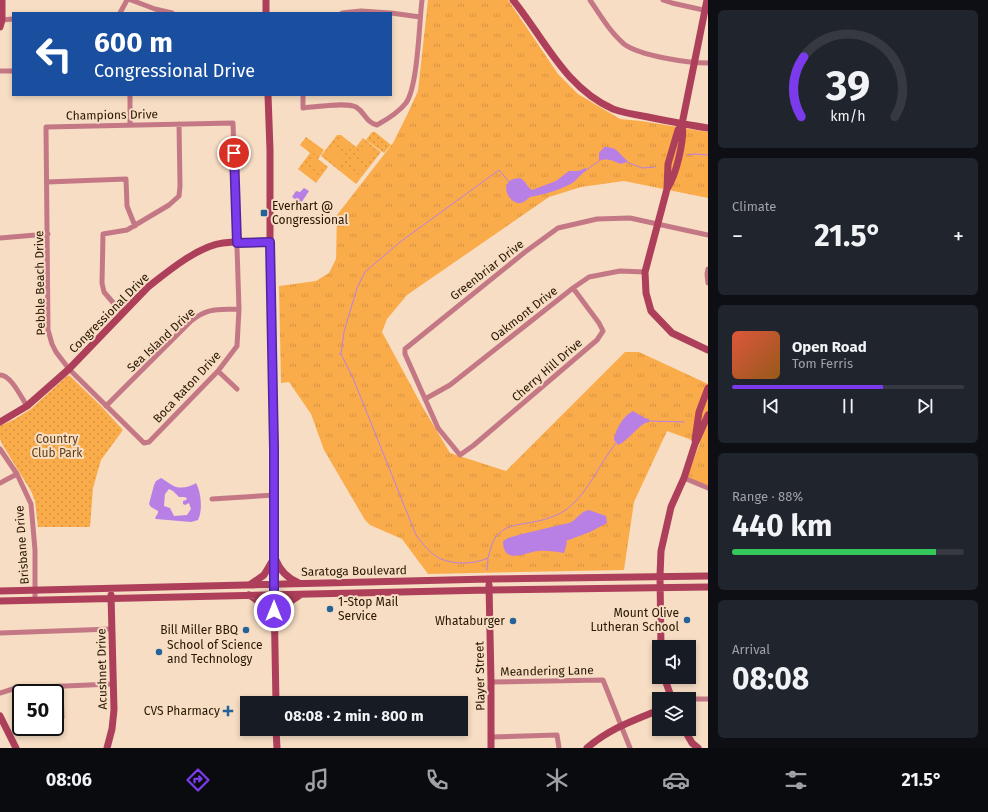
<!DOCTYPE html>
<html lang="en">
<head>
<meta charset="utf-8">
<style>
  :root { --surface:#171b24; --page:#20242c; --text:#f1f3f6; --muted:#9ea1a6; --line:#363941; --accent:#7c3aed }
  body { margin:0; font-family:"Fira Sans",sans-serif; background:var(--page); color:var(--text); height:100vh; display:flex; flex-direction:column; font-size:15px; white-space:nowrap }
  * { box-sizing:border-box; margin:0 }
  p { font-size:13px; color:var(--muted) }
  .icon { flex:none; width:22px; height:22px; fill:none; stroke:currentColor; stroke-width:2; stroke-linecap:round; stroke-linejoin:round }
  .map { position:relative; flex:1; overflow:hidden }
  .drawer { display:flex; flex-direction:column; gap:10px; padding:10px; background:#0d0f14; width:280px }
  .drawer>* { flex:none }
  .hud { position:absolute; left:12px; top:12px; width:380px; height:84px; border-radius:0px; box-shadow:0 2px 6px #0003; background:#1a4fa0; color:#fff; overflow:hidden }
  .tools { position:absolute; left:652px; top:640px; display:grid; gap:8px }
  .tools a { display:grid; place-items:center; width:44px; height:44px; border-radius:0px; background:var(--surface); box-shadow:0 2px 6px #0003; font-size:20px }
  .speed { position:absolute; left:12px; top:684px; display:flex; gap:8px; font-size:20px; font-weight:700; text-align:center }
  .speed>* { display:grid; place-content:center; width:52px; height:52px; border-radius:50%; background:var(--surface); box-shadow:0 2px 6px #0003; line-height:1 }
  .speed .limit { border:2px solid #111; border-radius:6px; background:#fff; color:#111 }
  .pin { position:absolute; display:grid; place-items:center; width:34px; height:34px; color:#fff; margin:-17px; border:2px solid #fff; border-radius:50%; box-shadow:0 1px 4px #0007 }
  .me { position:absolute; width:44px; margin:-22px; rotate:0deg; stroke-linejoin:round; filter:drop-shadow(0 0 3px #0008) }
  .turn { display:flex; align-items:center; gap:14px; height:84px; padding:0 16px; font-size:18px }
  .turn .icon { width:52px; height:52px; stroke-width:2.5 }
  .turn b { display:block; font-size:28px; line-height:34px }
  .big { font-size:30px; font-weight:700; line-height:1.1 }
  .drawer .widget { flex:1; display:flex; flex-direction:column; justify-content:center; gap:6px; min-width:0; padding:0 14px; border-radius:6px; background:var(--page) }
  .drawer .dial { align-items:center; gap:0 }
  .dial svg { height:104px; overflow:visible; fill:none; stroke:var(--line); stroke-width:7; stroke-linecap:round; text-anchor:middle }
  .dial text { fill:var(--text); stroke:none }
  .song { display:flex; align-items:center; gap:12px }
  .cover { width:48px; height:48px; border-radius:6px; background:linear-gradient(135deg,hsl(10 70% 55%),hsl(30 70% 35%)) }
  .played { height:4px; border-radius:2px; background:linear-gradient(90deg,var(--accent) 65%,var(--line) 65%) }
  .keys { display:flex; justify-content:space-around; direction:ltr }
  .heat { display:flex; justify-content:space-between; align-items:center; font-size:22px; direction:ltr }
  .charge { height:6px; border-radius:3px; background:linear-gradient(90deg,#34c759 88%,var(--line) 0) }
  .trip { position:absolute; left:240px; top:696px; width:228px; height:40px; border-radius:0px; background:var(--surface); box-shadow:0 2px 6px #0003; font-weight:700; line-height:40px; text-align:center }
  .tabs { display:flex; height:64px; justify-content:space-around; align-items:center; background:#090b0e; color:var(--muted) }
  .tabs .icon { width:28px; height:28px }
  .tabs .selected { color:var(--accent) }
  .tabs b { font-size:18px; color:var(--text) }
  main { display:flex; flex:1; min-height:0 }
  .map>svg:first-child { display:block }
</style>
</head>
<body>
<main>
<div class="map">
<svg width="708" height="748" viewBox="0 0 708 748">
  <defs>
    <pattern id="grass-tufts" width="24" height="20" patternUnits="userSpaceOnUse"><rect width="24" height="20" fill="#faac4b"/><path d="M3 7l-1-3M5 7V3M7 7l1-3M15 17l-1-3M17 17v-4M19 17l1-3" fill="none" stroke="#d69340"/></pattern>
    <pattern id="park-dots" width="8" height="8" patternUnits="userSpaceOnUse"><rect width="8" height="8" fill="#faac4b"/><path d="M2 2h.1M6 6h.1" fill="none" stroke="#d69340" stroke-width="1.8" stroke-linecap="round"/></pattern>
  </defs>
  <rect width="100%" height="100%" fill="#f6ddc3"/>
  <path fill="url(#grass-tufts)" d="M428 0H508L558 74 578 94 620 119 641 121 708 132V198L624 181 581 187 549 197 407 295 387 319 382 332 422 406 450 453 506 471 625 352H639L708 384V486L687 477 700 443 667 431 634 502 624 570 428 574 402 539 370 525 365 520 324 450 311 414 289 382 281 383 279 286 316 281 329 273 336 259 337 215 393 143 408 113 418 91Z"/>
  <path fill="url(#park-dots)" d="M372 132H375L391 145 384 153 366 140Z
    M337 135H341L356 147 363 138 381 152 356 184 321 156Z
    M306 137 324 150 318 159 328 167 316 183 298 169 310 153 300 145Z
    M69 375 101 406 123 430 101 460 93 488 90 527H38L35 501 31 491 2 444 0 439V426L15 419 31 409 66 377Z"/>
  <path fill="#faac4b" d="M340 138 352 147 348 152 336 143Z
    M308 140 320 150 316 155 304 146Z
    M365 142 376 152 372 157 361 148Z
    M335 145 346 154 342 159 331 150Z
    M359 150 371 159 367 164 355 155Z
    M330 152 341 161 337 166 325 157Z
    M313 158 324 167 320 172 308 163Z
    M352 158 364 168 360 173 348 163Z
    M307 165 318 174 314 179 303 170Z
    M347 165 359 175 354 180 343 171Z"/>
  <path fill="#b880e4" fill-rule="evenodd" d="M604 147C619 147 618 154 628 161 619 167 618 161 609 160 606 159 602 160 599 160V153Z
    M586 168 587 170C582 173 579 177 575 181 565 189 542 195 530 197 528 198 527 200 525 201 514 210 498 188 511 180 513 179 517 178 520 178 526 181 527 187 532 190L556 181 569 171H578Z
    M304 188 309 191 301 203 292 197 296 191 300 192Z
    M633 411 645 418 649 419V422C639 423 629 441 618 445L614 440C615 430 624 415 633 411Z
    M161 478C165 480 168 483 172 485 179 490 190 487 196 483 201 492 203 510 198 520L191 522 156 519 155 518 158 513V511L151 507 149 504 154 485 156 481ZM169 489 173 491 179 497H184L187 498 186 500 183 501V504L185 505 189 503 191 509 187 515 174 516 170 508 164 506 165 494Z
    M589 510 606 516 607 523 590 532 566 541 567 543 564 553C556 552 547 550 538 551 526 552 503 566 503 541L508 538C528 532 548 528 569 523 576 521 579 512 589 510Z"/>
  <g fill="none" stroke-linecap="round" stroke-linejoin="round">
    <path stroke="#b880e4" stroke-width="1" d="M687 155 695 154 708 155
      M627 162 642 168 655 167
      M586 170 602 159
      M339 354H341L344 332 348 318 357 288 365 272 400 242 499 170 509 182
      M341 354 353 378 416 535C422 543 431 555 441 559 455 565 475 564 488 558 490 552 491 544 495 538 504 525 518 525 533 522 545 520 557 516 567 509 589 492 599 464 616 443
      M648 421 684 422
      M487 570 488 559"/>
    <path stroke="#c47885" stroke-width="5" d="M131 0 155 9 172 13
      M590 0C600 15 610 32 624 44 640 56 688 63 708 63
      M663 0 672 3 708 11
      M120 13 127 0
      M342 13 361 11 390 13
      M391 13 420 17
      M2 20 13 19
      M0 71H13
      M303 95V108C315 107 346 102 356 107 366 113 365 122 377 125 388 119 398 113 406 103 418 86 419 24 422 0
      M233 123 239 309 237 346 218 371 149 442 144 443 69 369 56 352 52 344 48 330 46 127Z
      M130 125V95
      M47 182 126 179 127 206 135 226
      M0 238 48 234
      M708 269 707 274 708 283
      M573 288 599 323 603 331 597 340 474 445 460 455 438 428 405 354V349L525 252 558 228 597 219 630 218 708 235
      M122 313 104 292 102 283 103 234 127 230 169 205 179 196 180 186 179 124
      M218 371 237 389
      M0 375C11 375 21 397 27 406
      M425 399 450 385 573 288 589 277 620 271 645 272
      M106 406 191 321C209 307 218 310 239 309
      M0 449 17 474 31 504 35 550V600
      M684 478 708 488
      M0 483 17 474
      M212 499 275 495
      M0 633 112 629
      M491 682 603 680 630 748
      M61 686 62 718
      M0 693 16 688 113 684
      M689 699H708
      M491 737 557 735 559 748"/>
    <path stroke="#ad3f5a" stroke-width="7" d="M266 0V13
      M513 0C544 38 565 88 613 109 624 113 636 115 648 117 668 121 688 125 708 128
      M707 0 682 124 678 130 668 164 667 189 645 272 646 293 651 311 672 333 708 350
      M0 27 2 20V0
      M268 95 270 150V248L275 449 274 595 276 703
      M667 189C676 176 685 139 682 124
      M0 422 27 406 69 369 148 287C167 272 198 246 223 243 238 241 254 242 270 242
      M695 440 699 412 708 388
      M276 560C280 571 287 578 299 583
      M251 584 264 575 274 558
      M489 585 491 682V748
      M0 591 489 579 708 576
      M249 595C261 602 267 610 272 623
      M0 601 489 590 708 587
      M276 622 285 605 300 595
      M661 647 660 576 661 551 671 507 684 478 695 444 708 415
      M664 677 672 699
      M0 716 16 748
      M276 729 277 748
      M684 729 692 743 698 748
      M107 748 112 729 114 710 111 595
      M587 748C609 729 632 721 659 710"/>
  </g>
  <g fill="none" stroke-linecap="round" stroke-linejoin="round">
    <g stroke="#51269a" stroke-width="10">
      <path id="route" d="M234 153 237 243 270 242 274 449V611"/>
    </g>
    <use href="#route" stroke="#7c3aed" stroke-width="7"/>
  </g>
  <g fill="#246299" stroke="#f6ddc3" stroke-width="1.5">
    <rect x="260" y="209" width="8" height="8" rx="2"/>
    <circle cx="330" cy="609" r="4"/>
    <circle cx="687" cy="620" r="4"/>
    <circle cx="513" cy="621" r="4"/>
    <circle cx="246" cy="630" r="4"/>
    <circle cx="159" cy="652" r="4"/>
    <path d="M226 705h4v4h4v4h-4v4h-4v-4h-4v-4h4z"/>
  </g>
  <g text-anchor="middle" stroke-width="4" stroke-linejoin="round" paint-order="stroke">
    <g font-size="12" fill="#271602" stroke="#f6ddc3">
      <text transform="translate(112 115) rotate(-1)" y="4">Champions Drive</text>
      <text transform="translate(487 270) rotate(-38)" y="4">Greenbriar Drive</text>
      <text transform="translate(40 283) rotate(-91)" y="4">Pebble Beach Drive</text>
      <text transform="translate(109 313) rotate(-45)" y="4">Congressional Drive</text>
      <text transform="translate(524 314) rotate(-38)" y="4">Oakmont Drive</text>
      <text transform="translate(161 340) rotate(-43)" y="4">Sea Island Drive</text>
      <text transform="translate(547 370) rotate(-41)" y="4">Cherry Hill Drive</text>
      <text transform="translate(187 387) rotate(-47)" y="4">Boca Raton Drive</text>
      <text transform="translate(22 545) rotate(-94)" y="4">Brisbane Drive</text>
      <text transform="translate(354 571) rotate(-1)" y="4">Saratoga Boulevard</text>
      <text transform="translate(102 669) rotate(-91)" y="4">Acushnet Drive</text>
      <text transform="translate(547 671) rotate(-1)" y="4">Meandering Lane</text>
      <text transform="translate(480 676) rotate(-91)" y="4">Player Street</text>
    </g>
    <g font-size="12" fill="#271602" stroke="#f6ddc3" text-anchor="end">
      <text x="272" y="210" text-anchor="start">Everhart @<tspan x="272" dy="14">Congressional</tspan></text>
      <text x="338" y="606" text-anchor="start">1-Stop Mail<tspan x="338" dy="14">Service</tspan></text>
      <text x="679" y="617">Mount Olive<tspan x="679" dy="14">Lutheran School</tspan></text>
      <text x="505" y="625">Whataburger</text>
      <text x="238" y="634">Bill Miller BBQ</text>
      <text x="167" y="649" text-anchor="start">School of Science<tspan x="167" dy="14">and Technology</tspan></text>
      <text x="220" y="715">CVS Pharmacy</text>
    </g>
    <g font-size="12" fill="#5f3e13" stroke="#f6ddc3">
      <text x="57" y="443">Country<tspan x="57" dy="14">Club Park</tspan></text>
    </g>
  </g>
</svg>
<div class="tools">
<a><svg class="icon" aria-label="sound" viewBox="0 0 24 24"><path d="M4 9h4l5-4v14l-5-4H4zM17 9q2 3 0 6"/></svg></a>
<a><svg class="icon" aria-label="layers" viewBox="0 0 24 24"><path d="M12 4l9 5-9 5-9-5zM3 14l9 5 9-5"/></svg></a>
</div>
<div class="speed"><div class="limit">50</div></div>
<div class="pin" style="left:234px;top:153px;background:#d93025"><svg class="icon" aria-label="arrive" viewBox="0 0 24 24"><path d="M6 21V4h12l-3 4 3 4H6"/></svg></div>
<svg class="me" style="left:274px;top:611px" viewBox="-20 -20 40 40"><circle r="17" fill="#7c3aed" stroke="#fff" stroke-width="3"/><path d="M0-11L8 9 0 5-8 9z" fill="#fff"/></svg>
<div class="trip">08:08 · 2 min · 800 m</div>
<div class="hud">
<div class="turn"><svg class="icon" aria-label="left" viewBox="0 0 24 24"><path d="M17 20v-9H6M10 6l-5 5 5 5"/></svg><div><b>600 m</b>Congressional Drive</div></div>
</div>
</div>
<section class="drawer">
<div class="widget dial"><svg viewBox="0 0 100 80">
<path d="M14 69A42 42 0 1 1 86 69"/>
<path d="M14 69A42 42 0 0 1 16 23" stroke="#7c3aed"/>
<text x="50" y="56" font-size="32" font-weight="700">39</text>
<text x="50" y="72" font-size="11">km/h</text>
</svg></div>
<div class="widget"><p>Climate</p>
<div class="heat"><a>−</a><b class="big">21.5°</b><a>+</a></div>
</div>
<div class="widget">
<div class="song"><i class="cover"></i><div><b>Open Road</b><p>Tom Ferris</p></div></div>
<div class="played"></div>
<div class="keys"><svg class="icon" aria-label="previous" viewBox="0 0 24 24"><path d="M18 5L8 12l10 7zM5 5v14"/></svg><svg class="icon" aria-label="pause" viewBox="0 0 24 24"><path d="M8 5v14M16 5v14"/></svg><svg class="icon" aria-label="next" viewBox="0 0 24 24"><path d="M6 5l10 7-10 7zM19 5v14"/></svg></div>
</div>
<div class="widget"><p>Range · 88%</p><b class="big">440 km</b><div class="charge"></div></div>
<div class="widget"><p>Arrival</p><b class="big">08:08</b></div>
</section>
</main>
<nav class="tabs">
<b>08:06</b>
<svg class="icon selected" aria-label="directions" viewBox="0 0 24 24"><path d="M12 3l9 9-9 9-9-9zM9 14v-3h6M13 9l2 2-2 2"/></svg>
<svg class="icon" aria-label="music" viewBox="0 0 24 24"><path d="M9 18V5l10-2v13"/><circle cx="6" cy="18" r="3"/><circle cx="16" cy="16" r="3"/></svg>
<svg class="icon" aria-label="phone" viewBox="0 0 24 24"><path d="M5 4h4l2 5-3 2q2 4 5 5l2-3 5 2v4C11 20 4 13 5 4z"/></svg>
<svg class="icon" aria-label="climate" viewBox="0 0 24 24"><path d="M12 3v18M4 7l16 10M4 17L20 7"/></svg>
<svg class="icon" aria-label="car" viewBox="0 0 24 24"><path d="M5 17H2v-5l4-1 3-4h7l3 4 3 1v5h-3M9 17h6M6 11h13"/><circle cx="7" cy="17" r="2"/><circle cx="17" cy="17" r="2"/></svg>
<svg class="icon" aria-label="filters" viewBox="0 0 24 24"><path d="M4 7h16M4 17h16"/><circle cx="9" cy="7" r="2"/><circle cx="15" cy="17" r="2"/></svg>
<b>21.5°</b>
</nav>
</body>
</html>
